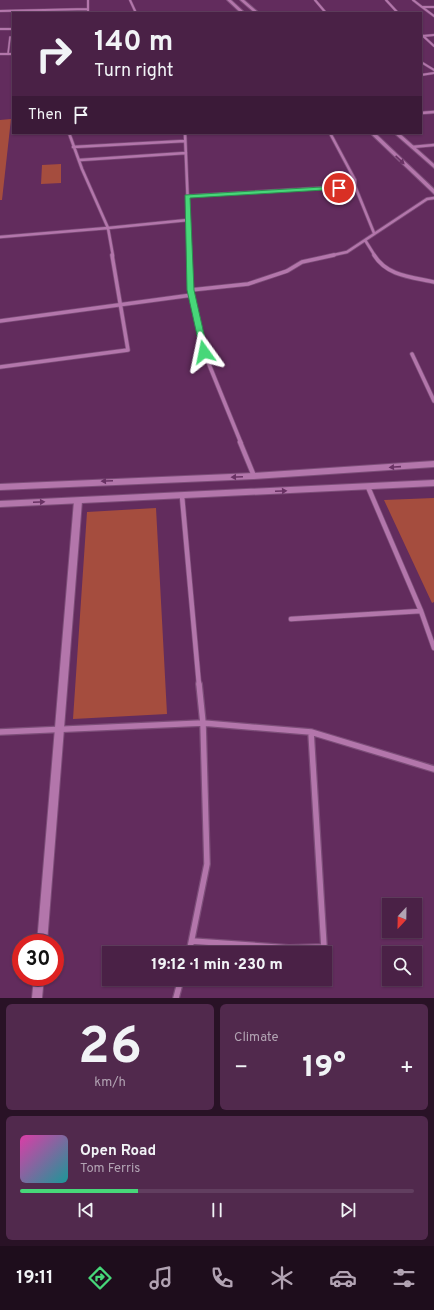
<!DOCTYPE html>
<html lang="en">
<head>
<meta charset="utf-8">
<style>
  :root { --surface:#4a2146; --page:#51294d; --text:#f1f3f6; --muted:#b2a3b3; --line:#613e5f; --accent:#47d779 }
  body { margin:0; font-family:Overpass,sans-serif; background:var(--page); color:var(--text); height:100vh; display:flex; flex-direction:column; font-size:15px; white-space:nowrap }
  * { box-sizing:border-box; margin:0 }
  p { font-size:13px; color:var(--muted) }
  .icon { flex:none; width:22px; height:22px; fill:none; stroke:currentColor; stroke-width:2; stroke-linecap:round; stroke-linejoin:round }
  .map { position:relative; height:998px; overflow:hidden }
  .panel { display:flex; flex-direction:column; gap:6px; padding:6px; background:#291226; flex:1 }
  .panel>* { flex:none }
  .hud { position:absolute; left:12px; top:12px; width:410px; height:122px; border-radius:0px; box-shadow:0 1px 3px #0004,0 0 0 1px var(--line); background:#4a2146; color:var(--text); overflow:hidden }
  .needle { width:26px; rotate:202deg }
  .buttons { position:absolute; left:382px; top:898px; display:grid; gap:8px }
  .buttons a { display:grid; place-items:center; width:40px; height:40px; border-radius:0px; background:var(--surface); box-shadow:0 1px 3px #0004,0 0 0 1px var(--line); font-size:20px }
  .speed { position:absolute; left:12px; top:934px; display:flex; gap:8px; font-size:20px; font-weight:700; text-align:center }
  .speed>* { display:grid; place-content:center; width:52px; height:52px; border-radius:50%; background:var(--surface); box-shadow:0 1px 3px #0004,0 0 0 1px var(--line); line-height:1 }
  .speed .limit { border:6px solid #d22; background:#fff; color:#111 }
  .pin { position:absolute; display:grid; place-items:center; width:34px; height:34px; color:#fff; margin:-17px; border:2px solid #fff; border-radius:50%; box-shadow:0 1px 4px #0007 }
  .me { position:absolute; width:44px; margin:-22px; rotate:348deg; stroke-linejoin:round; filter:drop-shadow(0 0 3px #0008) }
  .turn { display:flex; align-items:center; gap:14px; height:84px; padding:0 16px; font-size:18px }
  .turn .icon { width:52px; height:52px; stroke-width:2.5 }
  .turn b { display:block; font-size:28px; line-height:34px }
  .then { display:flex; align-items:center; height:38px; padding:0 16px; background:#0003; gap:8px; font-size:15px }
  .big { font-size:30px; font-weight:800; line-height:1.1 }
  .panel .widget { flex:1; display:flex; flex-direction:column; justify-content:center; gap:6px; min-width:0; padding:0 14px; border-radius:6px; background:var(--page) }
  .panel .dial { align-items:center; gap:0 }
  .dial b { font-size:52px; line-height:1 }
  .song { display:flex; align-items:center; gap:12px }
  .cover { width:48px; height:48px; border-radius:6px; background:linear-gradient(135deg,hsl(320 70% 55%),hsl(180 70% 35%)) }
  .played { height:4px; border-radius:2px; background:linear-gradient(90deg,var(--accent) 30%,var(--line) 30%) }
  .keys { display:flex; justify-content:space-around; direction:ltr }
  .heat { display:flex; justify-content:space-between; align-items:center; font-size:22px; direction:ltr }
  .panel .tiles { flex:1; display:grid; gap:6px; grid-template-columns:1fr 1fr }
  .widget:last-child { grid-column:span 2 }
  .trip { position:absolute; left:102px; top:946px; width:230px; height:40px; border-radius:0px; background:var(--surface); box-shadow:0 1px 3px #0004,0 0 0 1px var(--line); font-weight:800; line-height:40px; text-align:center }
  .dock { display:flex; height:64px; justify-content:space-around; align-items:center; background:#1e0d1c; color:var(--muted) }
  .dock .icon { width:28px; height:28px }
  .dock .current { color:var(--accent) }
  .dock b { font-size:18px; color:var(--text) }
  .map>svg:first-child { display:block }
</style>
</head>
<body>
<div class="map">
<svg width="434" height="998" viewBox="0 0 434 998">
  <rect width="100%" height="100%" fill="#622c5d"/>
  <path fill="#a54d3e" d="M11 119 2 200H0V120Z
    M61 164V183L41 184 42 165Z
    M434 498V602L432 603 384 500Z
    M156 508 167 714 73 719 87 512Z"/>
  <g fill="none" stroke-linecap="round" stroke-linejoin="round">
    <g stroke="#7c4d78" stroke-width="2.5">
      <path id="service" d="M8 54 10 37"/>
    </g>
    <g stroke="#7c4d78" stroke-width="3">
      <path id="minor-far4" d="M88 0V13
        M130 0 136 13
        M315 0 326 13
        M386 0 398 13
        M413 0 422 7
        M434 7H422L434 16
        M0 11 88 9
        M0 29H13
        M421 34 434 46
        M423 36 434 35
        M0 54H13
        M421 62 434 70
        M421 75 434 73"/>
    </g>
    <g stroke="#7c4d78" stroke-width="4">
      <path id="minor-far3" d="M421 113 434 112
        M69 133 82 169 108 228 188 220
        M185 133 190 256
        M330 133 355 180V186L374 233
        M73 147 185 141
        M412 147 434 145
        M80 160 186 153
        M187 196 355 186
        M0 237 108 228 113 256
        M365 240 375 256
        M329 256 347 252 427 199 434 198"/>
    </g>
    <g stroke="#7c4d78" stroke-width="5">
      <path id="minor-far2" d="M190 255 191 290
        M374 255C387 276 411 277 434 282
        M0 321 192 295
        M412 354 434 401
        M0 367 128 350 112 255
        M241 443 204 352 191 290 248 284 287 271 302 262 334 255"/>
    </g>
    <g stroke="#7c4d78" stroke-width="6">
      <path id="minor-far1" d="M240 442 254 476
        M368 487 421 611 434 648
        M182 496 199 685
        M291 619 421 611"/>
    </g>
    <g stroke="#7c4d78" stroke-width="8">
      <path id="minor" d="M0 732 203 723 311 732 434 769
        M192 941 289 948 324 947 311 732
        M189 953 207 864 203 723 199 684
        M176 998 181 979"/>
    </g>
    <g stroke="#7c4d78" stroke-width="2">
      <path id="tertiary" d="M78 498 82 501 47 943H37L74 501Z
        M34 977H44L42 998H32Z"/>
    </g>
    <g stroke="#7c4d78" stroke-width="2">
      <path id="secondary" d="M227 0H231L245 13H241Z
        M240 0H244L259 13H255Z
        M370 133H375L434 189V194Z
        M394 133H399L434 164V168Z
        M434 461V467L254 479 0 490V484L254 473Z
        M434 480V486L0 507V501Z"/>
    </g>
    <use href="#service" stroke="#b376ab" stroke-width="1.5"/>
    <use href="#minor-far4" stroke="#b376ab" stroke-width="2"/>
    <use href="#minor-far3" stroke="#b376ab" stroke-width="2.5"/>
    <use href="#minor-far2" stroke="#b376ab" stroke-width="3.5"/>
    <use href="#minor-far1" stroke="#b376ab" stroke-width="4.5"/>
    <use href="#minor" stroke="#b376ab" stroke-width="5.5"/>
    <use href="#tertiary" fill="#b376ab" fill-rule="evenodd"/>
    <use href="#secondary" fill="#b376ab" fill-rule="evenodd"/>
  </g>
  <defs><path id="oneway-solid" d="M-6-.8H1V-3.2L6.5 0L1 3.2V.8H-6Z"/></defs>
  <g fill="#693264">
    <use href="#oneway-solid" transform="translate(400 160) rotate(43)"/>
    <use href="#oneway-solid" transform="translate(395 467) rotate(176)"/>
    <use href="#oneway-solid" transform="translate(237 477) rotate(178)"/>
    <use href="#oneway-solid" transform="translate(107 481) rotate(178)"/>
    <use href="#oneway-solid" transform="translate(281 491) rotate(-3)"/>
    <use href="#oneway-solid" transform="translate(39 502) rotate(-2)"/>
  </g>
  <path fill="#47d779" stroke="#2e8c4f" d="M339 186 342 188 341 189 190 198 194 290 208 352 207 353H201L187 290 185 195Z"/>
</svg>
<div class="buttons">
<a><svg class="needle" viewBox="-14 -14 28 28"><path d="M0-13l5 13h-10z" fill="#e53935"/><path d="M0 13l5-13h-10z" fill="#b2a3b3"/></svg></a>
<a><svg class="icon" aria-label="search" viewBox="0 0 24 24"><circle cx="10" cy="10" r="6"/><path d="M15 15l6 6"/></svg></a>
</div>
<div class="speed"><div class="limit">30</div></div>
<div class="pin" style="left:339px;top:188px;background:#d93025"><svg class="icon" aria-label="arrive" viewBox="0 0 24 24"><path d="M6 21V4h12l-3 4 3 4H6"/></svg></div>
<svg class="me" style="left:204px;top:352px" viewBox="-20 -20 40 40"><path d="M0-17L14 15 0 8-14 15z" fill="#47d779" stroke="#fff" stroke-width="4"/></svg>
<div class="trip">19:12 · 1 min · 230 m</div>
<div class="hud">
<div class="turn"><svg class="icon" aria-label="right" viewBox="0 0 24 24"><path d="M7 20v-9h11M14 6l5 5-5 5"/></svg><div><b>140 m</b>Turn right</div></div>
<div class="then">Then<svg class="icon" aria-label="arrive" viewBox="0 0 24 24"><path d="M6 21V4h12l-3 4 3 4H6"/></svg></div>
</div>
</div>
<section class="panel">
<div class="tiles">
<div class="widget dial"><b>26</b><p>km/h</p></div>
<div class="widget"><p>Climate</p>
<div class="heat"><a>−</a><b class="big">19°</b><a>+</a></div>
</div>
<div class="widget">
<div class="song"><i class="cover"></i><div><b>Open Road</b><p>Tom Ferris</p></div></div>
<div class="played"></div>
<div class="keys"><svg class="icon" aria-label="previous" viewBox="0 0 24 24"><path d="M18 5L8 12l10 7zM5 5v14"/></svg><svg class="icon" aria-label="pause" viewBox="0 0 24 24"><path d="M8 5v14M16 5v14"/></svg><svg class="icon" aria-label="next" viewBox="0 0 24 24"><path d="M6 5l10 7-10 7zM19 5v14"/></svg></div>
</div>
</div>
</section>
<nav class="dock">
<b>19:11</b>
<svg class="icon current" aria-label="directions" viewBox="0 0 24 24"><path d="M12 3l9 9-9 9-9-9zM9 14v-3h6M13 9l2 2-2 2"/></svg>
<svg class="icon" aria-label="music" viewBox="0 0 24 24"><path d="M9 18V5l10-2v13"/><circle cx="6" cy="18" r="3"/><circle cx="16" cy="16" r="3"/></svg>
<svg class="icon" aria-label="phone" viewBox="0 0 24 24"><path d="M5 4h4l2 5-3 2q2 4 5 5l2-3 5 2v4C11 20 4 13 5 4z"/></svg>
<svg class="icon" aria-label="climate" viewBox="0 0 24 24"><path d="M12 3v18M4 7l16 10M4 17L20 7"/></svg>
<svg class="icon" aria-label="car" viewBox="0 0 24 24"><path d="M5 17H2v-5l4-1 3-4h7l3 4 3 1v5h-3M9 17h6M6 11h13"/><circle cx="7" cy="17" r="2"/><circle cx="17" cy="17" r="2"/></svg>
<svg class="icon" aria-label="filters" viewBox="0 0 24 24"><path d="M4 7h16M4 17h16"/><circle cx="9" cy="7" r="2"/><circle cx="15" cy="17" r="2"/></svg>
</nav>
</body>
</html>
